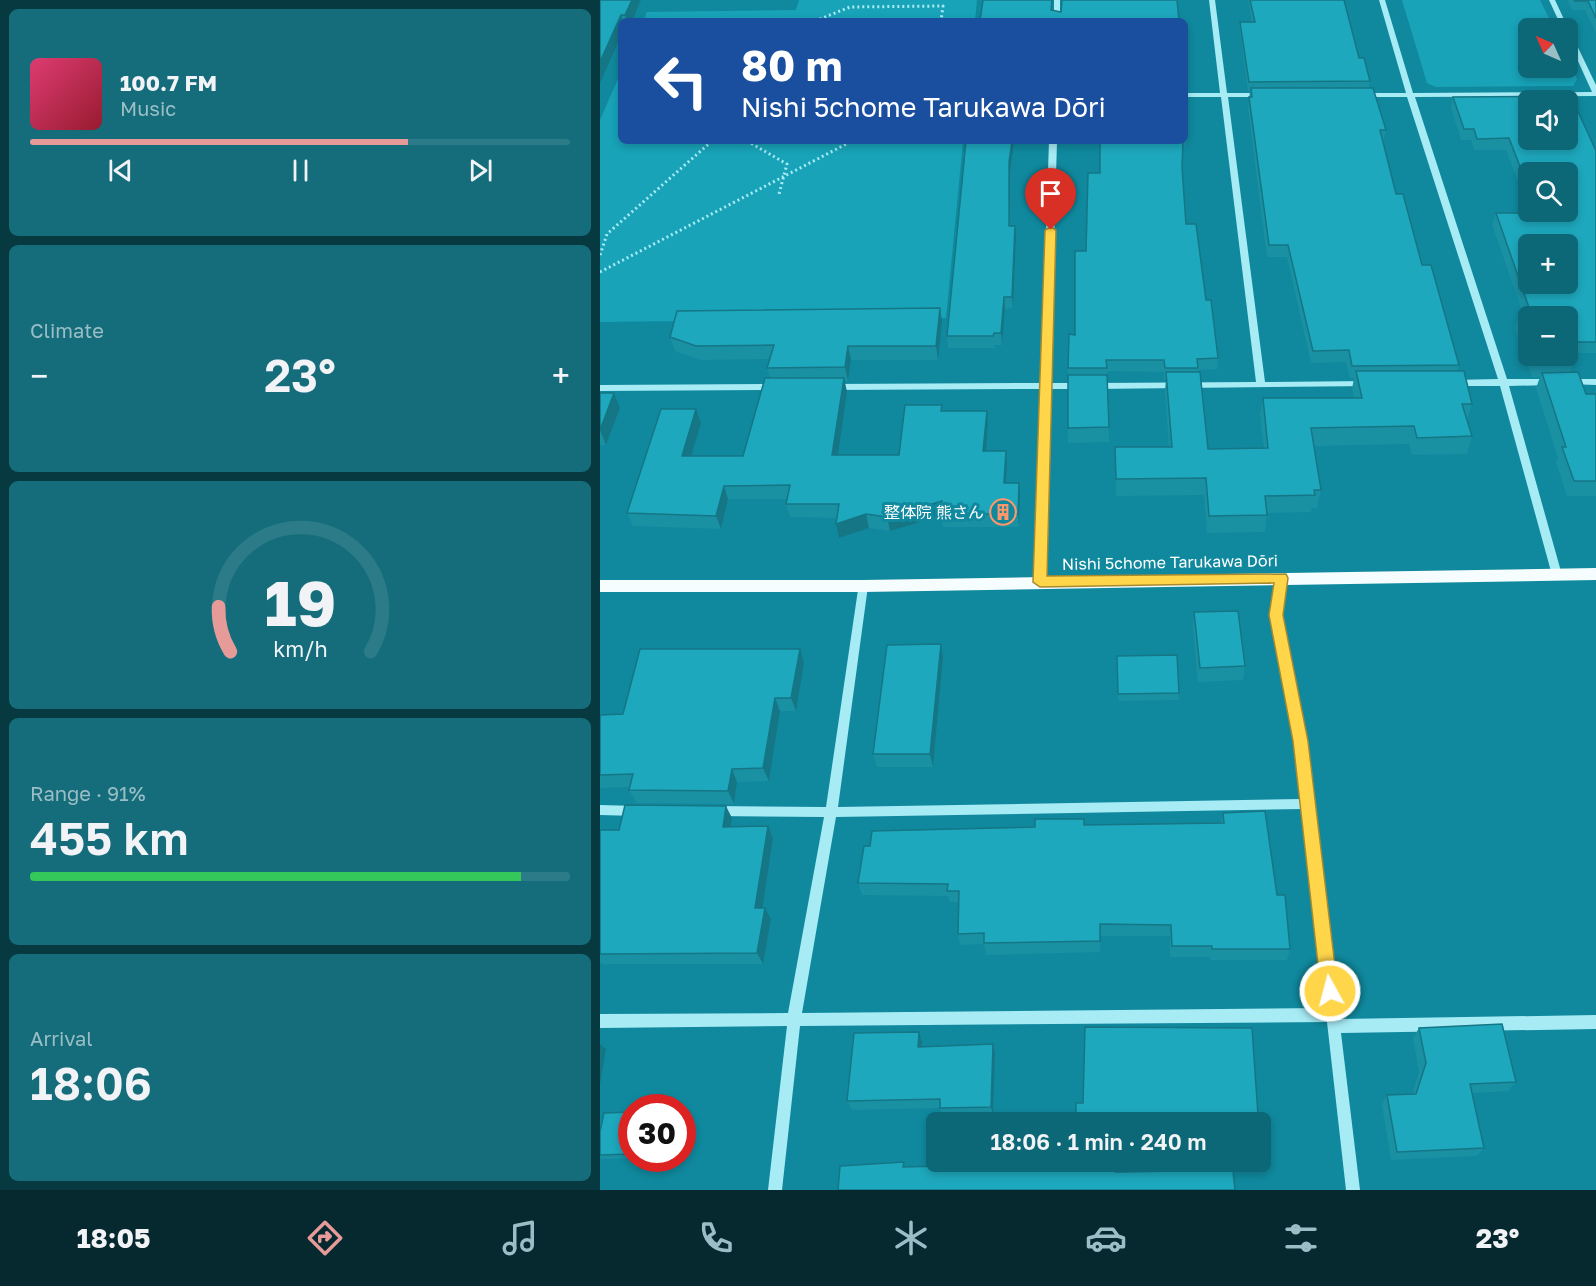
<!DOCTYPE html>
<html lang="en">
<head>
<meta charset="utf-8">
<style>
  :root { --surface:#0c6776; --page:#156d7b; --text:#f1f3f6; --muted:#9abec5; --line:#2c7b88; --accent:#e69b98 }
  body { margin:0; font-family:"Golos Text","Noto Sans JP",sans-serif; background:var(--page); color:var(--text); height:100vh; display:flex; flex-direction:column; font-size:22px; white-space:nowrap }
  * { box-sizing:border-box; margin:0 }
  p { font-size:20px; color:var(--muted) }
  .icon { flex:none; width:33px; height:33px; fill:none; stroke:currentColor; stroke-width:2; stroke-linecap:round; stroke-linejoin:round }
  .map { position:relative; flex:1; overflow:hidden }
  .side { display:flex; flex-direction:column; gap:9px; padding:9px; background:#073941; width:600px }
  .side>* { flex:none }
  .hud { position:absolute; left:18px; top:18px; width:570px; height:126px; border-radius:9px; box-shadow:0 3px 9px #0003; background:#1a4fa0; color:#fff; overflow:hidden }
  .needle { width:39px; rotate:315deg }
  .tools { position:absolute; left:918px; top:18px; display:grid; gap:12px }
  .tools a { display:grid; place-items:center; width:60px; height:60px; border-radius:9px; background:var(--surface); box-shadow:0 3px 9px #0003; font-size:30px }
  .speed { position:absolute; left:18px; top:1094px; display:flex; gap:12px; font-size:30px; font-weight:700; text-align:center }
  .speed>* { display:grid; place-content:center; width:78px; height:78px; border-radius:50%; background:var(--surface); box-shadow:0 3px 9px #0003; line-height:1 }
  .speed .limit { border:9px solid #d22; background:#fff; color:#111 }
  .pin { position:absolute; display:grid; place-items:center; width:51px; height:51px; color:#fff; margin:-62px -26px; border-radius:50% 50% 50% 0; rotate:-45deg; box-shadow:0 0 6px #0007 }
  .pin .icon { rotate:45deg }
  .me { position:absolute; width:66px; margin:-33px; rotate:353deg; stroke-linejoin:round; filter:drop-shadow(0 0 4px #0008) }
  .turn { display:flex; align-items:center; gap:21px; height:126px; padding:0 24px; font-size:27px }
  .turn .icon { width:78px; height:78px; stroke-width:2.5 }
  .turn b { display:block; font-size:42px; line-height:51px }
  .big { font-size:45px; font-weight:600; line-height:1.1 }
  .side .tile { flex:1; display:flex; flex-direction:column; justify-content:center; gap:9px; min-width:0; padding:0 21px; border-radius:9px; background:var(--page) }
  .side .dial { align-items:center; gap:0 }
  .dial svg { height:156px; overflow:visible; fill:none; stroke:var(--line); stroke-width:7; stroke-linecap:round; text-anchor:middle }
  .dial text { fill:var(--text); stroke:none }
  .song { display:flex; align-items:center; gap:18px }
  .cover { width:72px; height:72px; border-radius:9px; background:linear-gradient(135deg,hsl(340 70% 55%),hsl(350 70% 35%)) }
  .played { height:6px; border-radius:3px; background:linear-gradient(90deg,var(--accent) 70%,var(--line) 70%) }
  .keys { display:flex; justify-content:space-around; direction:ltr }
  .heat { display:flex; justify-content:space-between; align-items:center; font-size:33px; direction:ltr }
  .charge { height:9px; border-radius:4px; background:linear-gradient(90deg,#34c759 91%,var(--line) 0) }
  .trip { position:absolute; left:326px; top:1112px; width:345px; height:60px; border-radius:9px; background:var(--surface); box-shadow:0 3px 9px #0003; font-weight:600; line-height:60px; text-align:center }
  .tabs { display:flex; height:96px; justify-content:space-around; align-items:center; background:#05292f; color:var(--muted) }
  .tabs .icon { width:42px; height:42px }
  .tabs .active { color:var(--accent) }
  .tabs b { font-size:27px; color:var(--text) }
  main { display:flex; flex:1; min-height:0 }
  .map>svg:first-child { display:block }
</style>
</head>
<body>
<main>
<section class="side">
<div class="tile">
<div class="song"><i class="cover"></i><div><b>100.7 FM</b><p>Music</p></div></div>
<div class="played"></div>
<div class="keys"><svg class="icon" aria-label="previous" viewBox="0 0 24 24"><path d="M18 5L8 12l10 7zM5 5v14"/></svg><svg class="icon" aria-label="pause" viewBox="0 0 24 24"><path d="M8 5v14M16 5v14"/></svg><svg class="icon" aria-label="next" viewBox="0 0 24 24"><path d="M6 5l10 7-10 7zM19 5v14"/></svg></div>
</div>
<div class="tile"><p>Climate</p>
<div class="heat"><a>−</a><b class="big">23°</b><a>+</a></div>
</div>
<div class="tile dial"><svg viewBox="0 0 100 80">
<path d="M14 69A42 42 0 1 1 86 69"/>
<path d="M14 69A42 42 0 0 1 8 46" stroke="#e69b98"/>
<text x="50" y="56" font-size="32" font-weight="700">19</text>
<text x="50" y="72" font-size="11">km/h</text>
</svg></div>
<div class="tile"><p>Range · 91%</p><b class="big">455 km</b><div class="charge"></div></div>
<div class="tile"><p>Arrival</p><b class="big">18:06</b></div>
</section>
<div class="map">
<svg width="996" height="1190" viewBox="0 0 996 1190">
  <rect width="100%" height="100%" fill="#10899e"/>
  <path fill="#18a3b9" d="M199 0H377L375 21H43L47 12 196 10Z
    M802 0H940L954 28H928V68H968V58L977 79 973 86 836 87 827 83Z
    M21 72V141H363L346 318 0 322V120Z"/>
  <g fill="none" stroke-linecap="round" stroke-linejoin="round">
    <path stroke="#a7ebf5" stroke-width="3" stroke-dasharray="2 3" stroke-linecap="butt" d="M215 21 250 7 343 6 341 21
      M147 141 187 164 179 194
      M0 255 7 234 112 141
      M0 272 252 141"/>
    <path fill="#a7ebf5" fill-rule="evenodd" d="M454 0H460V21H454Z
      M609 0H615L627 93H663L667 95 663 97H628L665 382 768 381 773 384 771 386 495 389 490 386 495 383 656 382 621 97H585V93H620Z
      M779 0H785L813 93 992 92 968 39V31L971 33 996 85V96L815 97 907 379H951L956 382 951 385 909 386 962 575 961 578H953L952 575 900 386H852L847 383 852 380 898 379 807 97H762L758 95 762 93H806Z
      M949 0H955L968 28V29L962 28Z
      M449 141H457L450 383H480L485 386 480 389H450L445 582 444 585H436L435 582 441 389 231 390 226 387 231 384 441 383Z
      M969 379H996V385L966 384 964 382Z
      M177 384 182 387 177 390 0 391V385Z
      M681 574 685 575 686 578 681 615 706 740 740 1019 996 1015V1029L741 1033 760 1190H746L727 1022 200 1026 182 1190H168L187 1026 0 1028V1014L188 1013 224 817 114 816 110 815 108 811 110 807 114 806 226 807 259 583H267L268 586 238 807 701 799 694 740 671 615 676 578 677 575ZM702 809 725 1008 202 1013 236 817Z
      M0 805 36 806 40 807 42 811 40 815 36 816 0 815Z"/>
    <path fill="#f5fdff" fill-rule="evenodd" d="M996 568V580L263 592H0V580H263Z"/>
  </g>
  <path fill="#1a90a3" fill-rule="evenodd" d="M0 0H41L32 21H21Z
    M648 0H744L759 58 770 81 769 88 786 130 783 142 796 194 859 365 857 371 872 404 867 420 872 436 867 454 812 455 809 444 714 446 721 490 717 508H712L711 512 667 513 665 532 607 533 604 495 516 496 515 447H569L565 390 566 379H564V372L507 371 509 442 468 443V368L475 335 486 251 500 173V141H585V95L587 136 586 147H583L582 167 586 224 606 300 618 358 617 369 598 370 608 449 664 448 660 415 663 398H754L752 389 754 378H750L746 362 711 363 687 257H667L648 108 650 91H648L640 30V22H652Z
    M967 0H996V33L985 10H972Z
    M853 97 996 151V353H969L973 365 970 373 986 394H996V496H967L956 462 958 458 936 388 940 377H932L915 328 919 317H924L892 224 896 213H931L930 212H968L928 172V207L906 150H874L871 140H861L851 108ZM928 316H968V356H928Z
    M410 173V226L416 237 413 308 405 309 402 345H395L394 348H348L347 336Z
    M342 322 338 360H251L248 381H244L247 392 238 455H299L342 405 343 411H387L388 425 386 451 407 465 406 483 420 497 419 527H343L341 516 290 531 269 528 239 538 236 524 237 518 190 517 186 504 187 499H128L121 529 33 526 27 513 96 409 101 423 91 456H143L170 378 167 368 170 359 100 360 75 351 70 337Z
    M0 393 20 408 6 445H0Z
    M594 612 645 666 643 680 598 682 593 627Z
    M341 644 343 658 333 767H277L273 754Z
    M517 656 579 693V700L518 701Z
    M204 663 196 711H180L169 781 137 782 134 804 37 803 29 790 30 787 0 788V715L23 714Z
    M623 813 677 895 690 949 687 960H610V957H570V936H500V952L386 955 384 944 360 945 358 934 359 902H350L348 896 262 895 258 883 270 846 435 827 484 825 621 823Z
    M132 818 131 827 168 826 173 838 163 908H165L171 919 163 964H2L0 962V830H19Z
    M819 1028 916 1082 908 1091 872 1093 884 1148 877 1156 791 1160 782 1105 787 1095H812L819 1072 813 1038Z
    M319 1032 322 1042V1047L393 1044 395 1053 393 1116 343 1117 340 1108 252 1110 247 1101Z
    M476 1103 658 1115 656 1122H476Z
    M32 1112V1158H42L1 1159 0 1155Z
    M574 1161H632L635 1190H238L306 1167 515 1172 575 1171Z"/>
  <path fill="#157685" d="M32 0H41L32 21H27L25 15Z
    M21 15 23 21H21V36L0 83V62Z
    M412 141H414L410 173 409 238V162Z
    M415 226 416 237 413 308 412 297Z
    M404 297 405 309 402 345 401 333Z
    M340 308 342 322 338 360 336 346Z
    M248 346 251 360 248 381 245 367Z
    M244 378 247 392 236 469 232 455Z
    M14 393 20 408 6 445 0 430Z
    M96 409 101 423 87 470 82 456Z
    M387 411 388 425 385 465 383 451Z
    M406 451 407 465 405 497 404 483Z
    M419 483 420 497 419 527 418 514Z
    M124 486 128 499 121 529 116 516Z
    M342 501 341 516 290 531 287 517Z
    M266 514 269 528 239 538 236 524Z
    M341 644 343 658 333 767 330 754Z
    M200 649 204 663 196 711 191 698Z
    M175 698 180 711 169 781 163 768Z
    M132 769 137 782 134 804 128 791Z
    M126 806 132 818 129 839 123 827Z
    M168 826 173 838 161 919 155 908Z
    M165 908 171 919 163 964 157 953Z
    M319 1032 322 1042 321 1057 318 1047Z
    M0 1044 6 1049 0 1084Z
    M393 1044 395 1053 393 1116 391 1107Z"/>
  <path fill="#1ea8be" stroke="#157685" stroke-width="1.5" fill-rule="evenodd" d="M0 0H32L25 15H21L0 62Z
    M383 0H452L451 10 461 12 462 0H577L579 21H380Z
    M650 0H744L759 58H764L770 81 649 82 640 22H655Z
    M974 0H996V18L988 1H975Z
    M651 88H773L786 130H780L796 194H803L822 265H831L859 365 752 366 749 350 713 351 688 245H669L649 97H652Z
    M585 95 587 136 585 135Z
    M971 96 996 151V342H968V316H932L896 213H939L938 212H968V172H928V187L909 138 877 139 874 129H864L853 97ZM928 100H968V140H928ZM928 244H968V284H928Z
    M366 141H412L409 162V226H415L412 297H404L401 333H394L393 336H347Z
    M500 141H583L582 167 586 224H596L606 300H611L618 358 597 359 598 368H565L564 360H506L507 368H468L469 334 475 335V251H486L488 173H500Z
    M340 308 336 346H248L245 367 167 368 174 345 96 346 70 337 77 311Z
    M919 317H928V344Z
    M968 350 973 365H937L933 356H968Z
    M756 371H864L872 404H862L872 436 817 438 814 426 711 428 721 490H714L715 495 665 496 667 515 609 516 606 478 516 479 515 447H572L566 372H600L608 449 668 448 663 398H762Z
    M978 372 986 394H996V481H974L962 447H966L942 373Z
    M468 375H507L509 427 468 428Z
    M165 378H244L232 455H299L305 405H342L341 411H387L383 451H406L404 483H419L418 514H341L342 501 287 517 266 514 236 524 239 504H186L190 485 124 486 116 516 27 513 61 409H96L82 456H143Z
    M0 393H14L0 430Z
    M638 611 645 666 600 668 594 612Z
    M341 644 330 754H273L287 645Z
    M40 649H200L191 698H175L163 768 132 769 128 791 29 790 33 774 0 775V715L23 714Z
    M577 655 579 693 518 694 517 656Z
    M25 805 126 806 123 827 168 826 155 908H165L157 953 0 954V830H19Z
    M665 811 677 895H685L690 949H612V946H572L571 925 500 924V941L384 943V933L358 934 359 891H347L348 884 258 883 264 846H270L272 831 435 827V819H484V825L624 823 623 813Z
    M902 1024 916 1082 870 1084 884 1148 797 1152 787 1095 816 1094 826 1063 819 1028Z
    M485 1027 652 1028 658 1115H628L629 1122H574L573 1115H515V1122H476V1103H483Z
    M319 1032 318 1047 393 1044 391 1107 340 1108V1099L247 1101 254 1033Z
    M32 1112V1154L0 1155V1132L4 1113Z
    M474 1161H515V1172L577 1171 576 1161H632L635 1190H238L240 1166 304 1162 303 1167 474 1163Z"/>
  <path fill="#ffd54a" stroke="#a68a30" stroke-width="1.5" d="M451 227 456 230 447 576 686 574 688 578 683 615 708 741 738 991 736 997 730 1000 724 997 721 991 693 741 669 615 674 583 440 587 433 582 445 230Z"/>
  <defs>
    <g id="building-ring" transform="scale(1.35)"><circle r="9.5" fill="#10899e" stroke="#ff976b" stroke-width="1.5"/><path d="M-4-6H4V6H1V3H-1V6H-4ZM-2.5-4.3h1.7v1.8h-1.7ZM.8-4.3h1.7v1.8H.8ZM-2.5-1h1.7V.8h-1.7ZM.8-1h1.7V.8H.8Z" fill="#ff976b"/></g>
  </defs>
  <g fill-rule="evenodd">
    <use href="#building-ring" x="403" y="512"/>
  </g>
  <g text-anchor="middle" stroke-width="6" stroke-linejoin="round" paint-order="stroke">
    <g font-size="16" fill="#fff" stroke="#10899e" text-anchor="end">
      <text x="384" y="518">整体院 熊さん</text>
    </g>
    <g font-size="16" fill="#fff" stroke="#10899e">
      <text transform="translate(570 562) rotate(-1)" y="6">Nishi 5chome Tarukawa Dōri</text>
    </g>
  </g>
</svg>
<div class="tools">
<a><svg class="needle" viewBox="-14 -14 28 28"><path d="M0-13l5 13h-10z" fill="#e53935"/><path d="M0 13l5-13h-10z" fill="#9abec5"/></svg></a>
<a><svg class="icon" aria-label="sound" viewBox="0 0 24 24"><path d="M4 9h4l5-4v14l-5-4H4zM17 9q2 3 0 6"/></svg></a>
<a><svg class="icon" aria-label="search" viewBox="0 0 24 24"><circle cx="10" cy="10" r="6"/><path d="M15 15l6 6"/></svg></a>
<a>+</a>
<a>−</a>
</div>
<div class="speed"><div class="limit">30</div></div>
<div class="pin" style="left:451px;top:230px;background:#d93025"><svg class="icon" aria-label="arrive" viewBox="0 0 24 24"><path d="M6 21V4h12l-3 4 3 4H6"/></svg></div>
<svg class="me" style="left:730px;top:991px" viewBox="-20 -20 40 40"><circle r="17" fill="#ffd54a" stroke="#fff" stroke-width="3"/><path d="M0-11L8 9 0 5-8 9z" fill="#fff"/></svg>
<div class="trip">18:06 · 1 min · 240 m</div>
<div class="hud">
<div class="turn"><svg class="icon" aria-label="left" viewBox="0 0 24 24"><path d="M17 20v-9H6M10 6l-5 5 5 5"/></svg><div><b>80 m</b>Nishi 5chome Tarukawa Dōri</div></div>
</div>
</div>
</main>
<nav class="tabs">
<b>18:05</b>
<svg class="icon active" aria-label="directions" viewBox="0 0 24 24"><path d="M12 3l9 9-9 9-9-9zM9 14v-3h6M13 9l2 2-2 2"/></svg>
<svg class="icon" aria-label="music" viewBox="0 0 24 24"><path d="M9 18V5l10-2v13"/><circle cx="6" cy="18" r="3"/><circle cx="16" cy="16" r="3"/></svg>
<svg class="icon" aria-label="phone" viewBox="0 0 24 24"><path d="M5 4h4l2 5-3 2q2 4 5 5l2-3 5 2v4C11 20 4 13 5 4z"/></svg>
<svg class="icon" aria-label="climate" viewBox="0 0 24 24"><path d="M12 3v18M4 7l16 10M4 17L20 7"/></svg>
<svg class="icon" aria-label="car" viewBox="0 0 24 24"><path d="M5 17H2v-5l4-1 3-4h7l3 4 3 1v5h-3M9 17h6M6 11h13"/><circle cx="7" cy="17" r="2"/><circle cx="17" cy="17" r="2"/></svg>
<svg class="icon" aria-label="filters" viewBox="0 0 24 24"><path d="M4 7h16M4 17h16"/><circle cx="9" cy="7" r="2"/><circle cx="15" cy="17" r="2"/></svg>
<b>23°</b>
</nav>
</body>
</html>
